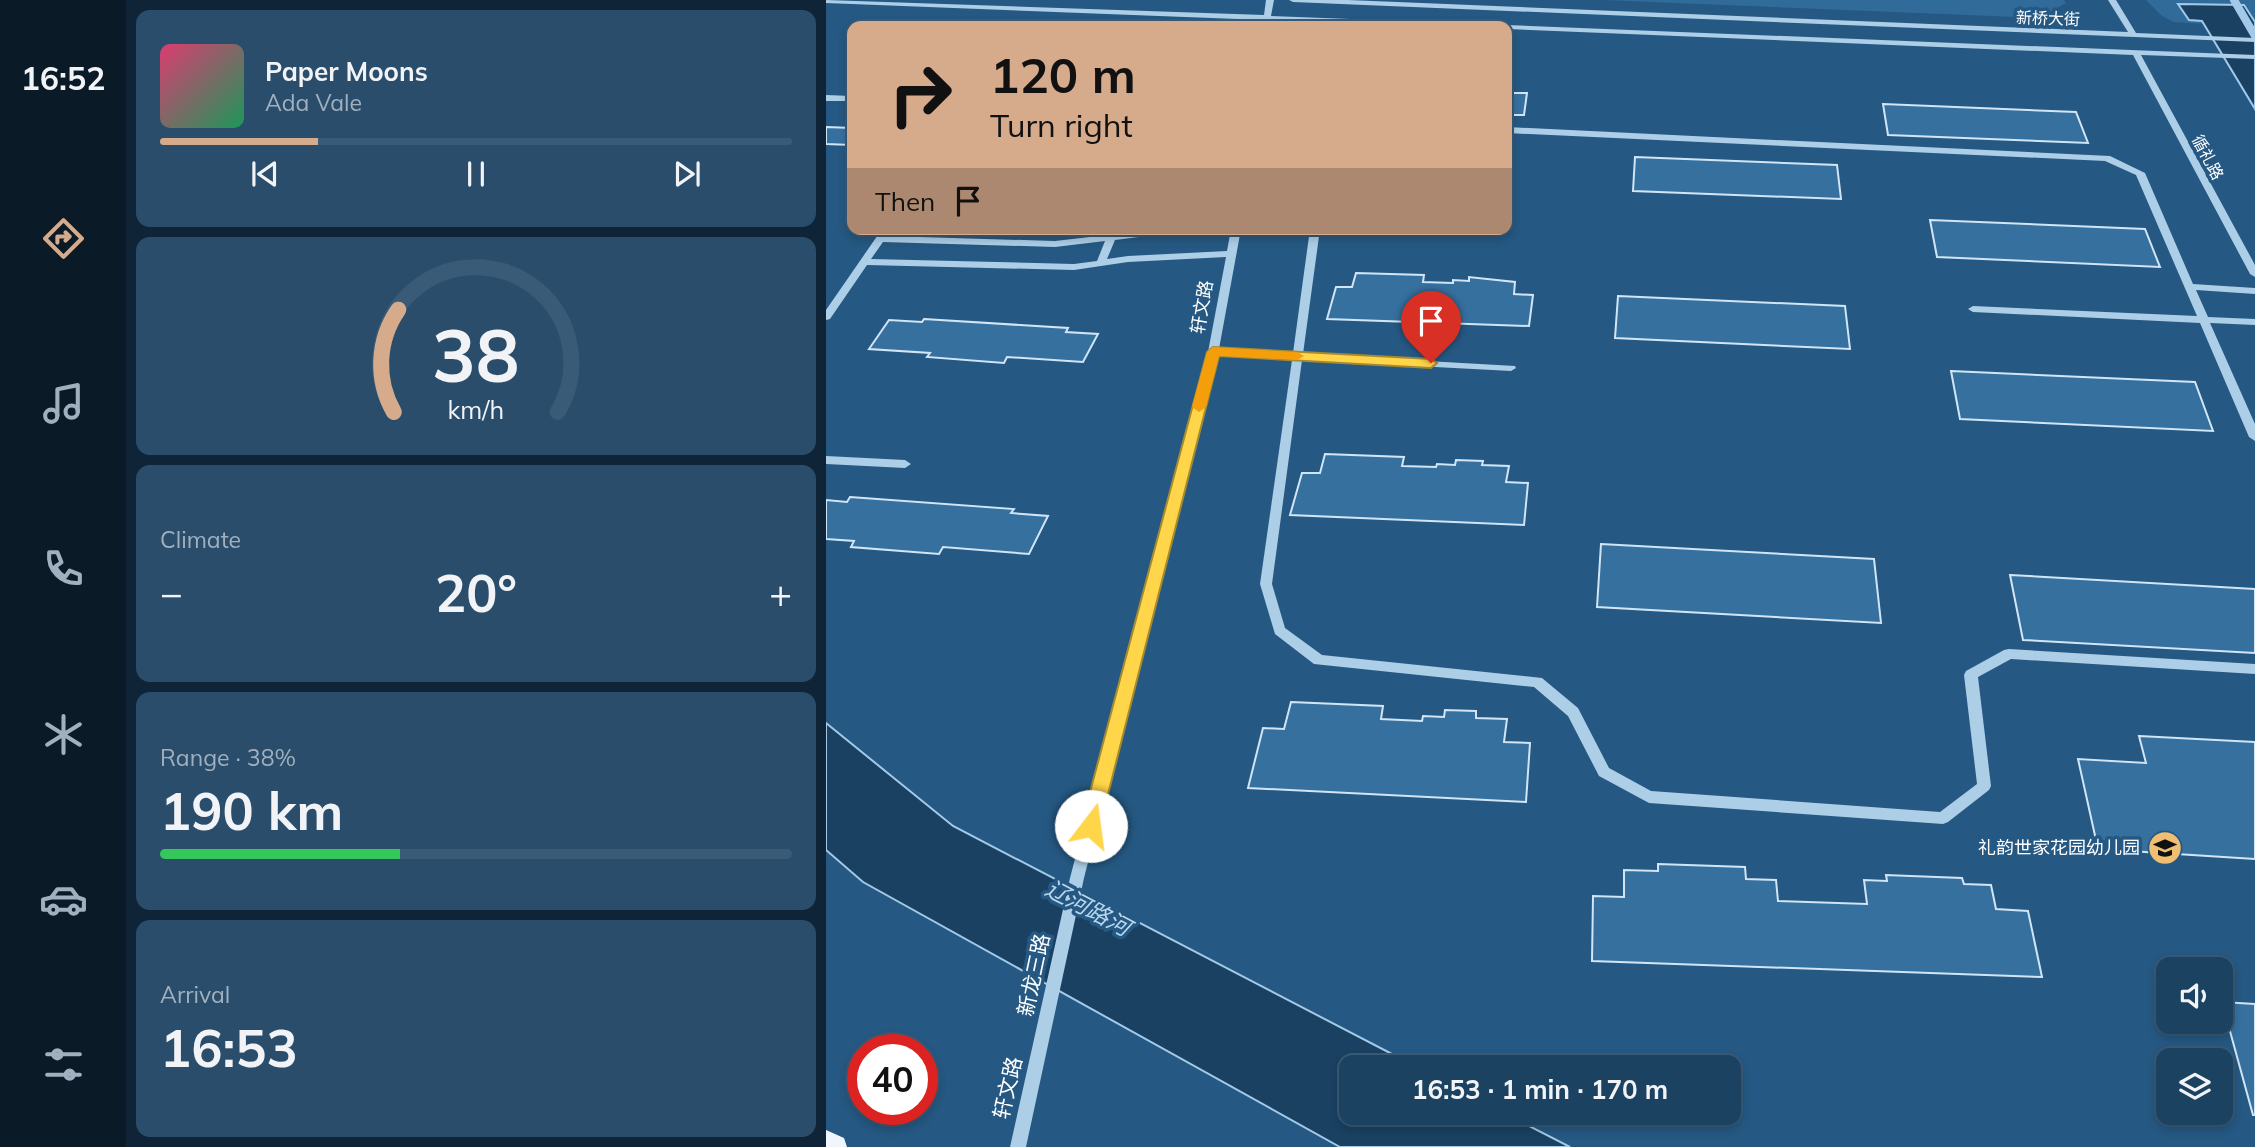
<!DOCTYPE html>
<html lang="en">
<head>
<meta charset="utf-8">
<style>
  :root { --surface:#1c4262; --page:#294d6b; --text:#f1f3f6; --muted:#a0b0be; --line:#3a5b77; --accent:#d6ab8b }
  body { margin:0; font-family:Mulish,"Noto Sans SC",sans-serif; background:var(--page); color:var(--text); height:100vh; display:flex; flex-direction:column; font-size:26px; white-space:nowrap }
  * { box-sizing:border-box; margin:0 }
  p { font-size:23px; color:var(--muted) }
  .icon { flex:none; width:38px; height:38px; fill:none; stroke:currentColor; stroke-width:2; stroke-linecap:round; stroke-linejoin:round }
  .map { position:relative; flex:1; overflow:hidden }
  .side { display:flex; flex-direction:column; gap:10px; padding:10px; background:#0f2436; width:700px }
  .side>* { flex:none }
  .guide { position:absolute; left:21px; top:21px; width:665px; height:214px; border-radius:14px; box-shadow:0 4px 10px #0003,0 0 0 2px var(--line); background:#d6ab8b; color:#111; overflow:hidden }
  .fabs { position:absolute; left:1330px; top:957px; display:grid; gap:14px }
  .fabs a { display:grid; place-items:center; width:77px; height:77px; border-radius:14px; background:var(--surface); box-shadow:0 4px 10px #0003,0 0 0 2px var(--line); font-size:35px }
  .speed { position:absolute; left:21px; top:1034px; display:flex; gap:14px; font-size:35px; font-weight:700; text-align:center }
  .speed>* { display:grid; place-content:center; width:91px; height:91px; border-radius:50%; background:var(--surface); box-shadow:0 4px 10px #0003,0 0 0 2px var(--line); line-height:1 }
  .speed .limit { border:10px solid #d22; background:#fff; color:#111 }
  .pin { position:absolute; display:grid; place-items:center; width:60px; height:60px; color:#fff; margin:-72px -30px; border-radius:50% 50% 50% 0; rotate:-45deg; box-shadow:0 0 7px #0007 }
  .pin .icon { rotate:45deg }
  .me { position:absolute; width:77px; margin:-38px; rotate:15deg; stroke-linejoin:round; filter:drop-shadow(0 0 5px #0008) }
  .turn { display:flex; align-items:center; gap:24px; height:147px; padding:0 28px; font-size:32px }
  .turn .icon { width:91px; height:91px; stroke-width:2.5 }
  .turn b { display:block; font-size:49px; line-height:60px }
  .then { display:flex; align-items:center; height:66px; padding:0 28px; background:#0003; gap:14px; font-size:26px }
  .big { font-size:52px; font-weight:700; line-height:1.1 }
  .side .widget { flex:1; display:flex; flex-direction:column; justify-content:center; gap:10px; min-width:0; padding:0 24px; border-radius:14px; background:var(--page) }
  .side .dial { align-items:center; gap:0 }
  .dial svg { height:182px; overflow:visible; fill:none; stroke:var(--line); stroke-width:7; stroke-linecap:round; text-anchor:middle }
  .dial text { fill:var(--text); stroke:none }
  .song { display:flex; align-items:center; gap:21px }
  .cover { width:84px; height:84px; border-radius:10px; background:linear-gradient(135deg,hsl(340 70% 55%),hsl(150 70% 35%)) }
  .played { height:7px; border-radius:4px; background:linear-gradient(90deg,var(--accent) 25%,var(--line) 25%) }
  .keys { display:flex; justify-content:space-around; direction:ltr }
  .heat { display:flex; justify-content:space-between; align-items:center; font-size:38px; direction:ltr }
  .charge { height:10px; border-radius:5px; background:linear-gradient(90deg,#34c759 38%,var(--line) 0) }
  .trip { position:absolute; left:513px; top:1055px; width:402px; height:70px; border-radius:14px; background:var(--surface); box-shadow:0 4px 10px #0003,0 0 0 2px var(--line); font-weight:700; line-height:70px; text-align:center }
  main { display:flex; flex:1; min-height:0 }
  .menu { display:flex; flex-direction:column; width:126px; justify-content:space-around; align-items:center; background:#0b1a27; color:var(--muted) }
  .menu .icon { width:49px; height:49px }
  .menu .current { color:var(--accent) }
  .menu b { font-size:32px; color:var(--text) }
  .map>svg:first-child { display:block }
</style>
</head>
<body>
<main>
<nav class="menu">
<b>16:52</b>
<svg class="icon current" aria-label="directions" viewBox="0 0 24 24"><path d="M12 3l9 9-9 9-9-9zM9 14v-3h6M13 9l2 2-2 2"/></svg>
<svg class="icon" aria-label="music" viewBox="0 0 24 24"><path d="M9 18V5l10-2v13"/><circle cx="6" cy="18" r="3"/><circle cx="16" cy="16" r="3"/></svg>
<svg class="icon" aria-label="phone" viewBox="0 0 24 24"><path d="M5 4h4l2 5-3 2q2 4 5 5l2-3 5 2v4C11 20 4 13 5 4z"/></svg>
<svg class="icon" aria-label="climate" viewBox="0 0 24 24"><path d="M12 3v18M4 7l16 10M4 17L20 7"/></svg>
<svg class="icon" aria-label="car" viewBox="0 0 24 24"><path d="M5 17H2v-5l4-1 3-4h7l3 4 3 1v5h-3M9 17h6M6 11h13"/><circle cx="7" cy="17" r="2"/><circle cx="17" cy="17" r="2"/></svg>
<svg class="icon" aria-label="filters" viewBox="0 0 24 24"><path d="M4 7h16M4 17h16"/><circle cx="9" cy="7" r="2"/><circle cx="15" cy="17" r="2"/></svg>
</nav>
<section class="side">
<div class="widget">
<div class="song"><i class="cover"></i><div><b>Paper Moons</b><p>Ada Vale</p></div></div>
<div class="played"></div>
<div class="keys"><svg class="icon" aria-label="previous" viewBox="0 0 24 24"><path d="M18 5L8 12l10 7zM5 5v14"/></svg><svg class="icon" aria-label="pause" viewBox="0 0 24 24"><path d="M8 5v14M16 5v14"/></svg><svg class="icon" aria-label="next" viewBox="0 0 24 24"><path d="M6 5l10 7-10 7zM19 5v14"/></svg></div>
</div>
<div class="widget dial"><svg viewBox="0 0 100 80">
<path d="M14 69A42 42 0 1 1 86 69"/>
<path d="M14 69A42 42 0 0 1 16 24" stroke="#d6ab8b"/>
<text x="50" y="56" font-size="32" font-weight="700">38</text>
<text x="50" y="72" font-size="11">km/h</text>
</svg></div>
<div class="widget"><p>Climate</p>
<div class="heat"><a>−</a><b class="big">20°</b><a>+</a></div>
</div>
<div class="widget"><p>Range · 38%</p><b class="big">190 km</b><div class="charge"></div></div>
<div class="widget"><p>Arrival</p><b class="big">16:53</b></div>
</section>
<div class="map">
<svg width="1429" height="1147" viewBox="0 0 1429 1147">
  <rect width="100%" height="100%" fill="#255882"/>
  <path fill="#306b9a" d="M777 0H1238L1240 3 1213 18Z
    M1320 0H1429V27L1348 22 1336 16Z"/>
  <path fill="#1a4162" stroke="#a2cae8" stroke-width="2" d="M1352 4 1418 5 1429 22V109L1376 21 1363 20Z
    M0 723 127 826 591 1067 525 1068V1113H678L744 1147H514L37 882 0 850Z"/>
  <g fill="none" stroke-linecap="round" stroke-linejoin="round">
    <path stroke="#a2cae8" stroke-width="8" d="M1408 0 1429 36"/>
  </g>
  <path fill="#36709f" stroke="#d1e5f6" stroke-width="2" d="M681 84H686L685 93H701L698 115H681Z
    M1057 104 1250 112 1262 143 1062 135Z
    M0 127 26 128V145L0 144Z
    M809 157 1011 165 1015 199 807 191Z
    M1104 220 1319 229 1334 267 1111 257Z
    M530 273 598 275 597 282 627 283V280L643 281V277L689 282 688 294 707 295 703 326 501 319 510 287H526Z
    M792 296 1019 306 1024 349 789 338Z
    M98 319 242 328 240 332 272 334 257 362 181 357 178 363 101 357 104 353 43 349 63 320 96 322Z
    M1125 371 1369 382 1387 431 1134 419Z
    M499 454 578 457 576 466 610 467 611 464 629 465 630 460 657 461 656 465 683 466 680 482 702 483 698 525 464 515 476 473H494Z
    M24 497 188 509 185 513 222 516 203 554 117 547 113 554 25 547 28 541 0 539V500L21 502Z
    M775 544 1048 559 1055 623 771 607Z
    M1184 575 1429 589V653L1197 640Z
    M465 702 557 706 555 719 596 721 597 716 618 717 619 710 650 711V718L681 719 678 742 704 743 700 802 422 788 437 728 458 729Z
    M1313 736 1429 742V859L1272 849 1252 759 1320 763Z
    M832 864 919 867 920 879 950 880 952 901 1041 904 1038 880 1061 881 1060 875 1136 878 1138 884 1165 885 1170 909 1202 911 1216 977 766 961 767 896 798 897V870L832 871Z
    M1396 1002 1429 1004V1115H1427Z"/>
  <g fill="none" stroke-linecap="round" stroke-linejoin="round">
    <path fill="#adcee7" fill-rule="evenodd" d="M0 0 438 15 440 0H448L445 16 656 24 660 26H601L445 20 444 26H436L437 20 0 3Z
      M463 0H522L1302 32 1282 0H1290L1310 33 1429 38V42L467 2Z
      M681 25 1429 55V59L1315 55 1429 265V277L1424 274 1307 55 681 29V26H678Z
      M0 95 26 96V101H0Z
      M681 127 1284 156 1319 173 1367 284 1429 288V294L1370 290 1382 317 1429 319V325L1384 323 1429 424V441L1423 437 1374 323 1147 312 1142 309 1147 306 1371 316 1310 175 1279 161 681 133Z
      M56 229H66L61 236 229 241 281 235 286 232 290 234 327 229H357L352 232 289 240 281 259 302 256 401 251 405 229H415L393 349 467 353 484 229H494L477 354 689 366 690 368 685 371 476 360 446 584 459 628 496 655 716 678 752 708 783 768 825 791 1114 812 1151 784 1138 675 1140 671 1178 650 1183 649 1429 664V674L1185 659 1152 677 1165 786 1163 790 1122 822 1117 824 823 803 773 776 742 716 708 687 488 664 449 634 434 584 466 360 391 355 258 878 200 1147H184L244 878 382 352 400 257 302 262 248 270 41 265 4 319 0 320V310ZM279 241 271 261 248 264 45 259 57 242 229 247Z
      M221 229H272L277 232 272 235 226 232Z
      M0 456 79 460 85 464 79 468 0 464Z"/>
    <path fill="#eff6fd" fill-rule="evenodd" d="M0 1130 18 1138 21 1147H0Z"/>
  </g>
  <path fill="#ffd54a" stroke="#a68a30" stroke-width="2" d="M387 347 605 359 611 363 605 368 393 356 274 826 271 831 265 834 258 831 255 826 381 352Z"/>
  <path fill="#f59e0b" d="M387 347 471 352 478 356 471 360 393 356 380 407 373 412 366 407 381 352Z"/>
  <defs>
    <g id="school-disc" transform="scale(1.75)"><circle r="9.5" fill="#f0be72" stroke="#255882"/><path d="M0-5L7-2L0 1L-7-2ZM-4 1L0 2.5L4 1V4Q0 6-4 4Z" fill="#111"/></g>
  </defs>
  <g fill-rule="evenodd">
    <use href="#school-disc" x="1339" y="848"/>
  </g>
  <g text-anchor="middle" stroke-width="7" stroke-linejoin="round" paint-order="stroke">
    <g font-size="16" fill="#fff" stroke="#255882">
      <text transform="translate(1222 18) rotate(2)" y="6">新桥大街</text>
      <text transform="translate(1382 157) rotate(62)" y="6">循礼路</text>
    </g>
    <g font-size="18" fill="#fff" stroke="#255882">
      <text transform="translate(376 307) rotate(-80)" y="6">轩文路</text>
    </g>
    <g font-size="18" fill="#fff" stroke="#255882" text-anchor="end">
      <text x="1314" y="854">礼韵世家花园幼儿园</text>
    </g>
    <g font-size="21" fill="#fff" stroke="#255882">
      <text transform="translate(208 975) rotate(-78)" y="7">新龙三路</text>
      <text transform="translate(182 1088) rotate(-77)" y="7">轩文路</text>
    </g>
    <g font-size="23" font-style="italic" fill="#b9d7ee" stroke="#255882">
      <text transform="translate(262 908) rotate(28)" y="8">辽河路河</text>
    </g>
  </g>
</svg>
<div class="fabs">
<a><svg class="icon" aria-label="sound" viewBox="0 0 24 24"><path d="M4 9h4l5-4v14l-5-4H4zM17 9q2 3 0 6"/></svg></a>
<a><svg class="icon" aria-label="layers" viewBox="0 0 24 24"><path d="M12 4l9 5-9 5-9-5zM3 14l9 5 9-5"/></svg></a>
</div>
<div class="speed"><div class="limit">40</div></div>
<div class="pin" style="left:605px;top:363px;background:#d93025"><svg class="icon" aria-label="arrive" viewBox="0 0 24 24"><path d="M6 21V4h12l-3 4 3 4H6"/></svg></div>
<svg class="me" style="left:265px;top:826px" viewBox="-20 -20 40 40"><circle r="19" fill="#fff"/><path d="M0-13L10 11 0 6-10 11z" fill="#ffd54a"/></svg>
<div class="trip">16:53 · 1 min · 170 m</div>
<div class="guide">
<div class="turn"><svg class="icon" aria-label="right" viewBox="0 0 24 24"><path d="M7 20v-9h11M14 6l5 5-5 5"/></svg><div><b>120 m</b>Turn right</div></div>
<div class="then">Then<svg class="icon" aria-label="arrive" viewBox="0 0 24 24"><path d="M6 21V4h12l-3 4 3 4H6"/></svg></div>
</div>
</div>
</main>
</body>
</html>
